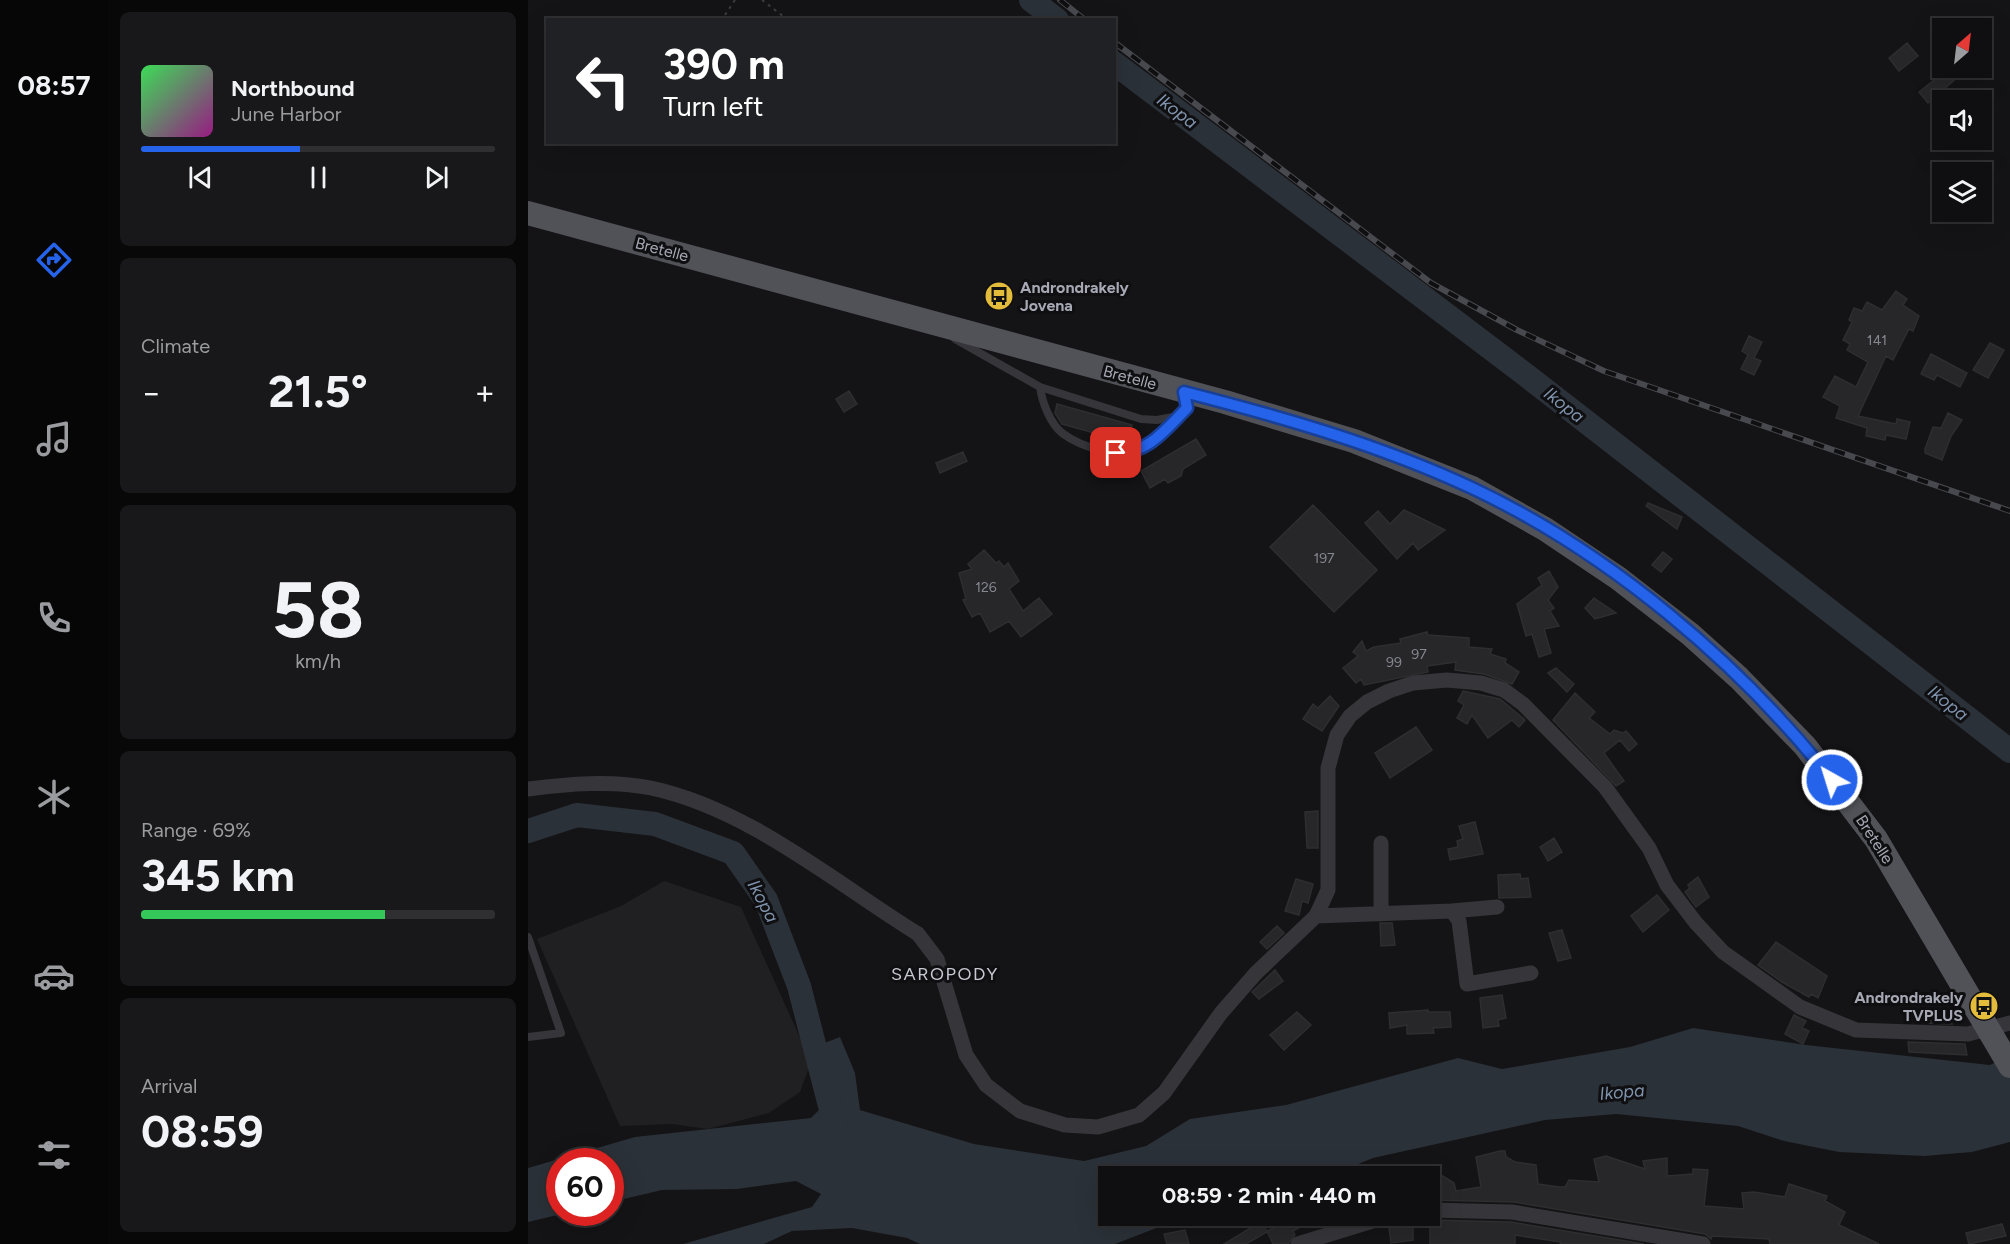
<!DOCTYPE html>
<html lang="en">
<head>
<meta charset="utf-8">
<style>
  :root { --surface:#0f0e10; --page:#181719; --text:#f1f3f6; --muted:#9b9c9f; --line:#2f2e30; --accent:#2563eb }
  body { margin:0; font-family:Figtree,sans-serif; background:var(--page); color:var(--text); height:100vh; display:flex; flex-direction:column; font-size:22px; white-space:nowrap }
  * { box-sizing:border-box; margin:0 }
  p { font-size:20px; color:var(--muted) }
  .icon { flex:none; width:33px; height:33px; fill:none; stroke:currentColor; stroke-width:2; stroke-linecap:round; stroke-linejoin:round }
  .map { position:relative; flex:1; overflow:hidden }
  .sheet { display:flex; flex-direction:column; gap:12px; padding:12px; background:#080809; width:420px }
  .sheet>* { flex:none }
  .top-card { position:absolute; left:18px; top:18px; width:570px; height:126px; border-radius:0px; box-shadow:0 6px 24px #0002,0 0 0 2px var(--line); background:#202124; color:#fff; overflow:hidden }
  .needle { width:39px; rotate:28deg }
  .buttons { position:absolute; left:1404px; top:18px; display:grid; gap:12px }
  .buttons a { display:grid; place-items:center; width:60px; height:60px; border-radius:0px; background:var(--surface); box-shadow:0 6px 24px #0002,0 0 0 2px var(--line); font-size:30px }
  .speed { position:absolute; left:18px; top:1148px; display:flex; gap:12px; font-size:30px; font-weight:700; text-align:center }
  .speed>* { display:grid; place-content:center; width:78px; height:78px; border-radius:50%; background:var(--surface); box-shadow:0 6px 24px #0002,0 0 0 2px var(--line); line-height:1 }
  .speed .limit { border:9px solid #d22; background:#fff; color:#111 }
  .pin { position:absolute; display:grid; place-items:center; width:51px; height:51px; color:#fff; margin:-26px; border-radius:12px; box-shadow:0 3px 9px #0006 }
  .me { position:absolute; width:66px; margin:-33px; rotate:321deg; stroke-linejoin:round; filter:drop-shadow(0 0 4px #0008) }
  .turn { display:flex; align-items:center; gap:21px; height:126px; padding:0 18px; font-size:27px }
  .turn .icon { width:78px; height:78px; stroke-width:2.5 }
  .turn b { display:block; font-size:42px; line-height:51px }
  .big { font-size:45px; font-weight:700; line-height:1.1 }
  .sheet .widget { flex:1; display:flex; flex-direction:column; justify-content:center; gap:9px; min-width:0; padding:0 21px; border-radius:9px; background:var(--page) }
  .sheet .dial { align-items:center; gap:0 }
  .dial b { font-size:78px; line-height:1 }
  .song { display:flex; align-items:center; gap:18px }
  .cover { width:72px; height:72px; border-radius:9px; background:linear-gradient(135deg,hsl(130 70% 55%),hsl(310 70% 35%)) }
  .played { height:6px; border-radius:3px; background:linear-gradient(90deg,var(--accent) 45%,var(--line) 45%) }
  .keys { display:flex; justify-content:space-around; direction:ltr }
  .heat { display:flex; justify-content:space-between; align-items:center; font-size:33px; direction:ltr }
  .charge { height:9px; border-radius:4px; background:linear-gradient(90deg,#34c759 69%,var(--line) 0) }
  .trip { position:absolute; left:570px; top:1166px; width:342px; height:60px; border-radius:0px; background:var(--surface); box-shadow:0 6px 24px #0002,0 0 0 2px var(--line); font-weight:700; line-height:60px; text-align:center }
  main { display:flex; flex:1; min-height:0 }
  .tabs { display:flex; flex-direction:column; width:108px; justify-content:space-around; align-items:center; background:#060606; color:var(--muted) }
  .tabs .icon { width:42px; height:42px }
  .tabs .on { color:var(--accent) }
  .tabs b { font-size:27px; color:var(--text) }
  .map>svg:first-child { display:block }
</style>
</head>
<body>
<main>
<nav class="tabs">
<b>08:57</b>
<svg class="icon on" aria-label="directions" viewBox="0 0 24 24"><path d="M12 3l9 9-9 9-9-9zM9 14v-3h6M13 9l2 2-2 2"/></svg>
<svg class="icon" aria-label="music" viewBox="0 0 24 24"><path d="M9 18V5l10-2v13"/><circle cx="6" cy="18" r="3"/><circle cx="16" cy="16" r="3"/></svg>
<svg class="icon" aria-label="phone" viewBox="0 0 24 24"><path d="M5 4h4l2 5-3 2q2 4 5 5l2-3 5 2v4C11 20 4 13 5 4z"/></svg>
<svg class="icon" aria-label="climate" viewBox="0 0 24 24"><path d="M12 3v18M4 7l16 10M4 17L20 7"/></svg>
<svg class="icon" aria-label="car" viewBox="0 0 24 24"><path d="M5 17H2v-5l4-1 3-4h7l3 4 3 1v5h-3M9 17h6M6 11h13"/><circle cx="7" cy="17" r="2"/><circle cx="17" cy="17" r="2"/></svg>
<svg class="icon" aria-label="filters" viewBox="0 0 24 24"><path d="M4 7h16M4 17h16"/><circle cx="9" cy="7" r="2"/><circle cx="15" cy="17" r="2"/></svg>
</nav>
<section class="sheet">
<div class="widget">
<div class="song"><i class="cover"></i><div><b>Northbound</b><p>June Harbor</p></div></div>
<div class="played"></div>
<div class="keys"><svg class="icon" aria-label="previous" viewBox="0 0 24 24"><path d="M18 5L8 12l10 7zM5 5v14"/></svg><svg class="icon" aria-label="pause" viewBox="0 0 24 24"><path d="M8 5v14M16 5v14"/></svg><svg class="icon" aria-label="next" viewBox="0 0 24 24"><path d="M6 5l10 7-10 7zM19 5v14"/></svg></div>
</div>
<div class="widget"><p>Climate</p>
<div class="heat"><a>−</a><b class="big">21.5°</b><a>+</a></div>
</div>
<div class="widget dial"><b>58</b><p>km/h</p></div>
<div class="widget"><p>Range · 69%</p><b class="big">345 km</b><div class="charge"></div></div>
<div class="widget"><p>Arrival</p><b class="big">08:59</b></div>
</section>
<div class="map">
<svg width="1482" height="1244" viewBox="0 0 1482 1244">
  <rect width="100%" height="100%" fill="#141315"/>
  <path fill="#201f22" d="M136 881 213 907 283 1062 272 1092 241 1113 180 1129 144 1124 92 1126 9 939 93 906Z"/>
  <path fill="#2b3138" d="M1165 1028 1278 1045 1462 1065 1482 1055V1142L1444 1152 1396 1156 1311 1152 1256 1141 1210 1126 1088 1114 1017 1120 845 1158 801 1176H580V1215H662L587 1244H392L379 1238 324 1228 264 1231 236 1244H155L284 1207 293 1194 268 1181 209 1189 134 1190 83 1202 82 1161H32V1212H42L0 1222V1168L107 1137 283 1118 309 1092 294 1044 312 1037 327 1073 332 1110 446 1144 556 1161 618 1146 662 1119 758 1105 930 1058 974 1069 1102 1047Z"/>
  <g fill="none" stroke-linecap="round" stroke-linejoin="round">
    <path stroke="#2b3138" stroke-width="24" d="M503 0 529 20
      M586 63 998 375 1482 751
      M0 831 49 815 127 824 205 853 238 900 271 986 309 1133"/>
  </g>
  <path fill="#272629" stroke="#2e2e31" stroke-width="1.5" d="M1379 43 1390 56 1371 71 1361 58Z
    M1421 68 1431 76 1400 103 1391 92Z
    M1368 291 1379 299 1375 305 1391 316 1385 331 1381 329 1365 360 1358 356 1330 416 1368 424 1369 419 1382 422 1378 439 1358 435 1357 440 1338 436 1339 428 1308 418 1312 406 1295 397 1307 376 1328 387 1340 362 1319 350 1322 344 1315 340 1324 322 1321 320 1326 308 1334 311 1339 302 1354 310Z
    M1221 336 1234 342 1226 358 1233 361 1226 375 1213 369 1220 355 1214 351Z
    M1462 343 1476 350 1460 378 1445 370Z
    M1403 354 1439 373 1432 387 1409 375 1406 380 1393 374Z
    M321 391 329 404 316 412 308 399Z
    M529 404 604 425 599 442 534 424 527 413Z
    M1420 413 1434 420 1423 436 1414 460 1397 453V449L1405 427 1413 428Z
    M668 439 678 455 655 469 653 476 640 483 637 479 622 488 613 471Z
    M435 452 439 461 412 473 408 463Z
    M1120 503 1154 517 1149 529 1118 506Z
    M785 505 849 570 806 612 742 547Z
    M876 510 917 530 890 550 885 543 869 559 837 523 850 511 862 524Z
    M456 550 468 563 471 561 476 567 480 563 491 581 481 589 495 611 511 598 524 614 493 637 481 621 462 632 452 613 444 617 435 600 438 599 431 573 444 569 440 564Z
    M1135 552 1144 559 1133 572 1124 565Z
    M1021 571 1030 587 1020 600 1026 608 1022 611 1031 626 1016 629 1023 653 1011 657 1004 634 998 636 989 604 1014 585 1010 578Z
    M1066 598 1088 613 1067 619 1057 608Z
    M899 632 900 635 941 638V647L964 649 962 654 978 659 977 663 991 672 984 684 956 674 927 670 928 662 899 666 900 672 836 685 833 679 828 683 815 668 830 656 825 652 834 641 838 651 846 647 873 643 872 639Z
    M1028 668 1046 684 1039 692 1020 673Z
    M935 691 972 699 997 720 991 727 984 720 960 738 944 715 939 724 929 718 936 705 930 701Z
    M1047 693 1067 712 1061 718 1082 734 1086 730 1095 733 1098 731 1109 744 1101 751 1092 740 1076 753 1096 781 1088 786 1025 720Z
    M802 696 811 706 794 731 775 719 785 704 790 708Z
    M888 727 904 750 862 778 847 753Z
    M790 811V848H779L777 812Z
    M947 822 955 854 922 860 920 849 930 847 929 841 935 839 931 826Z
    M1026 838 1034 852 1020 861 1012 847Z
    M992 874 993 879 1000 878 1003 897 971 898 970 875Z
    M1170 877 1181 897 1168 907 1157 892 1162 888 1160 885Z
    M768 879 785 884 780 903 774 901 771 915 757 911Z
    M1129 895 1141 910 1115 932 1103 916Z
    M852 923H864L867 945 853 946Z
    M749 926 756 933 739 949 732 942Z
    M1034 930 1043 958 1030 961 1021 933Z
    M1248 942 1299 976 1290 998 1283 994 1281 997 1254 982 1230 965Z
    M747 970 755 981 731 999 724 992Z
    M974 995 978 1018 970 1020 971 1026 955 1028 952 998Z
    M900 1010V1012H922L923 1027 905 1028 906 1033 879 1034V1025L862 1028 861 1013Z
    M769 1012 783 1025 756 1050 742 1035Z
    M1421 1014 1424 1024 1396 1023 1395 1017Z
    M1266 1015 1278 1021 1274 1028 1281 1031 1275 1044 1257 1034Z
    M1380 1042 1437 1044 1439 1055 1381 1052Z
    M972 1151H977L978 1157 987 1162 1008 1165 1010 1184 1031 1187H1037L1041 1180 1071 1182 1066 1159 1078 1156 1117 1169 1115 1161 1139 1158V1176L1165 1174V1169L1180 1170 1176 1206 1216 1209 1214 1193 1226 1192 1257 1197 1261 1184 1299 1196 1297 1201 1317 1212 1311 1225 1351 1244H1242L1241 1239 1184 1236 1183 1239 1177 1234 986 1202 902 1200V1175H913L926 1183 928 1191 953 1187 948 1157Z
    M759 1215H794L765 1231 767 1235 760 1244H745L739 1231 762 1220Z
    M902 1220 983 1222 1116 1244H1032L1033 1242 987 1235V1244H902Z
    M734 1221 739 1232 718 1244H696Z
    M1474 1224 1478 1236 1441 1244 1438 1233Z
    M885 1225V1240L863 1243 861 1228Z
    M657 1230 661 1244H639L636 1234Z"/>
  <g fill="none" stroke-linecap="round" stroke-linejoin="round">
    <path stroke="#3b3c41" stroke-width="2" stroke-dasharray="3 4.5" stroke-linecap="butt" d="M234 0 260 20
      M197 15 207 0"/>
    <path stroke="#35353a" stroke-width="8" d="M427 339 512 387C514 402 522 423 534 433 554 448 590 458 614 448 632 441 646 421 659 408L657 396
      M512 387 613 419 629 420 650 416
      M0 937 33 1033 0 1037"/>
    <path stroke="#35353a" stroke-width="15" d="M0 789C40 784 83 780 123 788 221 809 306 882 390 934L409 959 438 1055 458 1085 492 1111 537 1125 570 1127 611 1115 636 1093 693 1013 728 973 788 916 800 890V768L809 735 822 716 839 702 861 691 885 683 919 680 953 683 976 690 995 704 1077 787 1121 848 1139 885 1168 923 1195 952 1272 1007 1328 1030 1440 1034 1482 1023
      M924 911 969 907
      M853 914V843
      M788 916 924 911 931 921 939 984 1003 973
      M902 1210 984 1212 1175 1244
      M770 1244 864 1215"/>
    <path stroke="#515258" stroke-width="24" d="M0 213 697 402 826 441 944 488 1017 529 1090 578 1162 634 1211 678 1277 746 1348 839 1482 1066"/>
    <g stroke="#48494e" stroke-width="6">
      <path id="rail" d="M532 0 557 20
        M586 42 903 283 989 330 1076 371 1482 511"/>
    </g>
    <use href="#rail" stroke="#0f0e10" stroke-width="4" stroke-dasharray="11" stroke-linecap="butt"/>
  </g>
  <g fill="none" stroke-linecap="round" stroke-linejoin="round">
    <g stroke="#184099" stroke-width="15">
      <path id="route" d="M588 453C620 454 638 429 659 408L656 392C754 417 852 445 944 488 1080 552 1211 662 1304 780"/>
    </g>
    <use href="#route" stroke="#2563eb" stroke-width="10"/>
  </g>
  <defs>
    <g id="bus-disc" transform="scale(1.5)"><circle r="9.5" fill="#e4bc3c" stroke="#0f0e10"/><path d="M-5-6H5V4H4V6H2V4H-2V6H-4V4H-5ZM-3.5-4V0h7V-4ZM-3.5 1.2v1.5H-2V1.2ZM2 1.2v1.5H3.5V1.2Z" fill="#111"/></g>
  </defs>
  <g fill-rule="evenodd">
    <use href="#bus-disc" x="471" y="296"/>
    <use href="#bus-disc" x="1456" y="1006"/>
  </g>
  <g text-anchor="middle" stroke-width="6" stroke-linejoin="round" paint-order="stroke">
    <g font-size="14" fill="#868890">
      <text x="1349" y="345">141</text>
      <text x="796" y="563">197</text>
      <text x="458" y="592">126</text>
      <text x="891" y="659">97</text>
      <text x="866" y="667">99</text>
    </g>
    <g font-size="16" fill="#a6a9b4" stroke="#0f0e10">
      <text transform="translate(134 249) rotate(15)" y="6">Bretelle</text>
      <text transform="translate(602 377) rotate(15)" y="6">Bretelle</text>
      <text transform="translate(1347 839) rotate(57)" y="6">Bretelle</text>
    </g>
    <g font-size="16" font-weight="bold" fill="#a6a9b4" stroke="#0f0e10" text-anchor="start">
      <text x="492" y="293">Androndrakely<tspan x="492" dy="18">Jovena</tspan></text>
      <text x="1435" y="1003" text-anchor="end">Androndrakely<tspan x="1435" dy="18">TVPLUS</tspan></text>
    </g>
    <g font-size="18" font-style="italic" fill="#7f93ad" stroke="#0f0e10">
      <text transform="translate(649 111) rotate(37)" y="6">Ikopa</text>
      <text transform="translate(1036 405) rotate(38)" y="6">Ikopa</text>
      <text transform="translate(1420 703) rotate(38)" y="6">Ikopa</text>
      <text transform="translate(235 901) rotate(62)" y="6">Ikopa</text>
      <text transform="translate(1094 1092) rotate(-5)" y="6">Ikopa</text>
    </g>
    <g font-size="18" letter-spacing="1.5" fill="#c7c8d1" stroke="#0f0e10">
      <text x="417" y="980">SAROPODY</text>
    </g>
  </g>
</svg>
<div class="buttons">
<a><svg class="needle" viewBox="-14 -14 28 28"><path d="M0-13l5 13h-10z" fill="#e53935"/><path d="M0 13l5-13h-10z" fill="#9b9c9f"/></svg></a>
<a><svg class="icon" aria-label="sound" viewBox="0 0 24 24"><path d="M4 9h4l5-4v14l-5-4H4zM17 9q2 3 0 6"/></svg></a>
<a><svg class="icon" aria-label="layers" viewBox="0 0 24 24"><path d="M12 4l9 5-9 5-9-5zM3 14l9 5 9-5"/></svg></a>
</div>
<div class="speed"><div class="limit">60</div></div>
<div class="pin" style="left:588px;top:453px;background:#d93025"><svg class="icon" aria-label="arrive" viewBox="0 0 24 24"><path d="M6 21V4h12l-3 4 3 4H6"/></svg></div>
<svg class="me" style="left:1304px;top:780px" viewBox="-20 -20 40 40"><circle r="17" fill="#2563eb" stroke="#fff" stroke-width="3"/><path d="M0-11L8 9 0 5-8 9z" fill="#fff"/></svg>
<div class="trip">08:59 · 2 min · 440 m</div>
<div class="top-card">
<div class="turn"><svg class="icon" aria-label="left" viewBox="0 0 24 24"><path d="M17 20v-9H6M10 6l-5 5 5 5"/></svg><div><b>390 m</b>Turn left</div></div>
</div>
</div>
</main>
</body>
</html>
